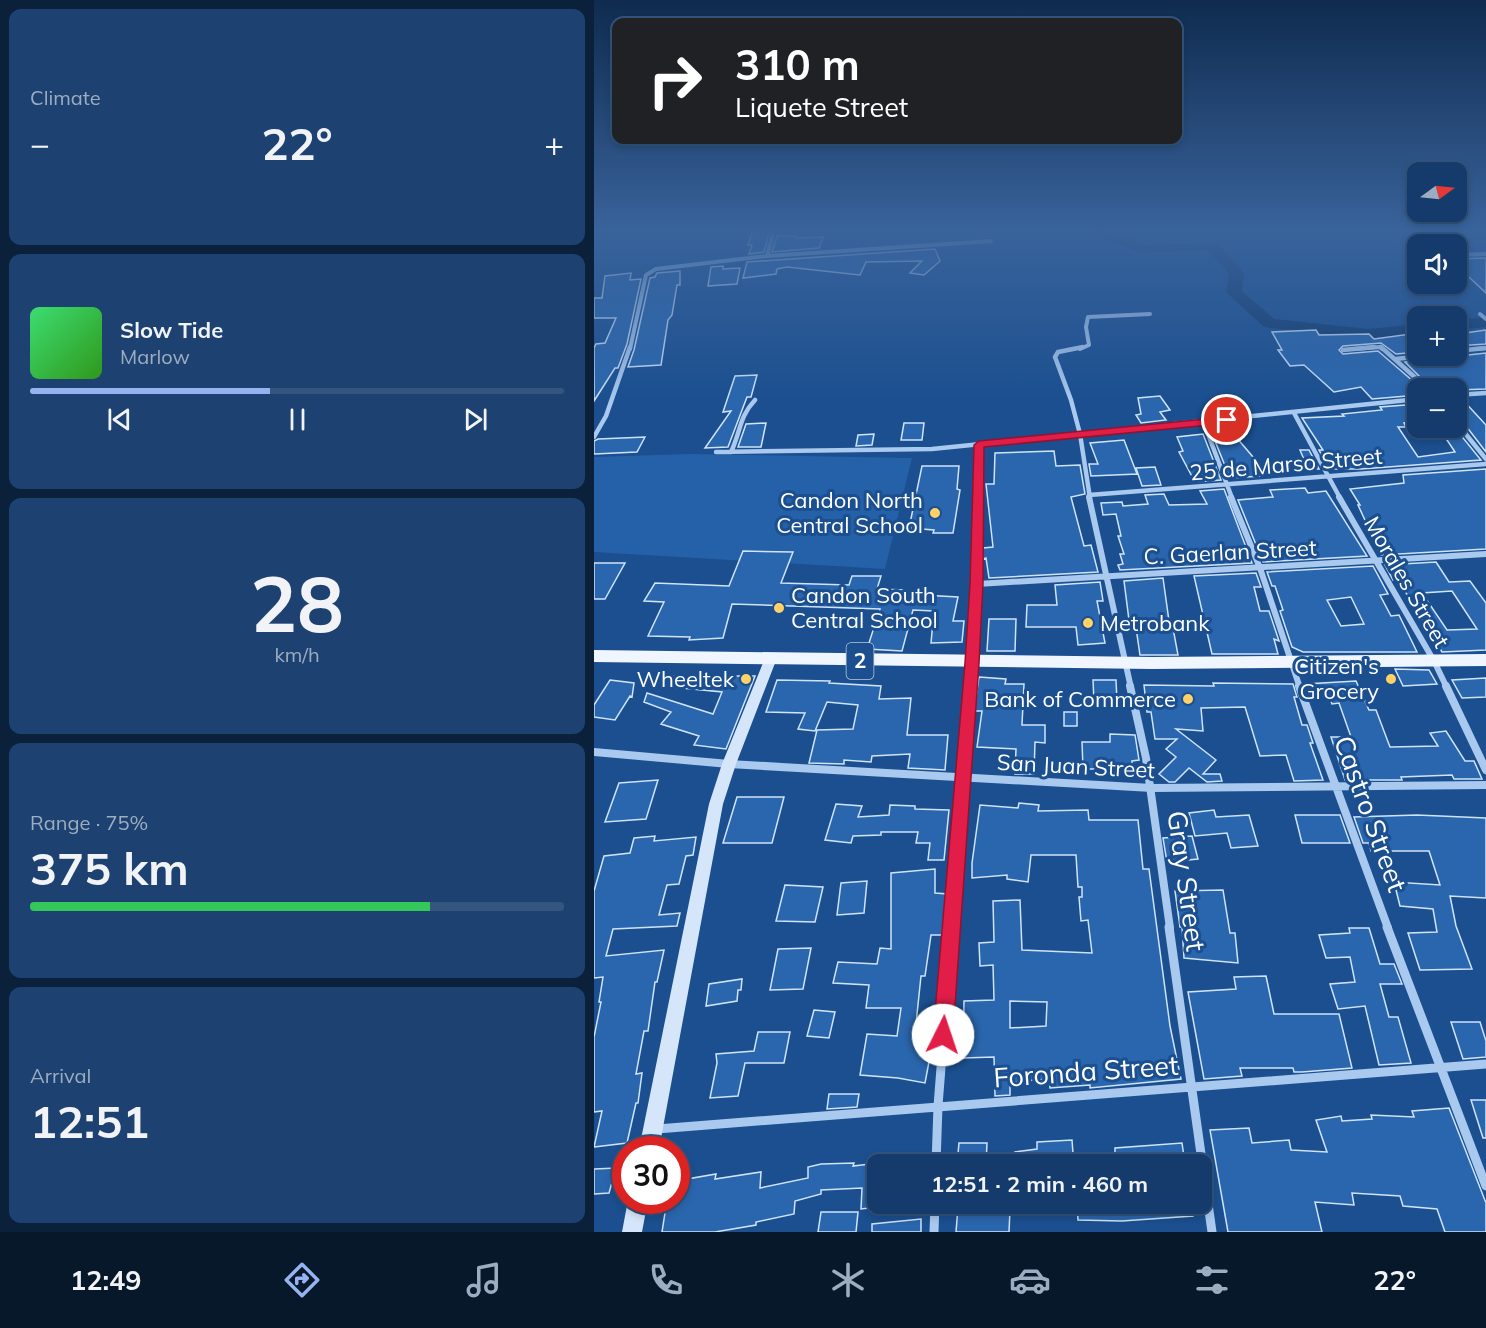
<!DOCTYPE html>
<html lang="en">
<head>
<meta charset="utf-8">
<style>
  :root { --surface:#143b6b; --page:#1d4271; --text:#f1f3f6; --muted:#9dadc1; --line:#33557e; --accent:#95b2f1 }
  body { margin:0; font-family:Mulish,sans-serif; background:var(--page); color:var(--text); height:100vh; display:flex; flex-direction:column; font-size:22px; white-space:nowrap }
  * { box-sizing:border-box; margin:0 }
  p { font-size:20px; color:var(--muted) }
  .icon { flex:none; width:33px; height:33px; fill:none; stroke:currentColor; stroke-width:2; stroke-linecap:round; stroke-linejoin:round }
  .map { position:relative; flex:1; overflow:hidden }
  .side { display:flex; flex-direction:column; gap:9px; padding:9px; background:#0b203b; width:594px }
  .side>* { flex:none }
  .guide { position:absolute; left:18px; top:18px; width:570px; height:126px; border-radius:12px; box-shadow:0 3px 9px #0003,0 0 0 2px var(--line); background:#202124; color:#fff; overflow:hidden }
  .needle { width:39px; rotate:75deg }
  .controls { position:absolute; left:813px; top:162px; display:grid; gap:12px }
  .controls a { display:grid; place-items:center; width:60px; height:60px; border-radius:12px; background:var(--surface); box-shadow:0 3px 9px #0003,0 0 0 2px var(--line); font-size:30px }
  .speed { position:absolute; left:18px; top:1136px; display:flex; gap:12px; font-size:30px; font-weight:700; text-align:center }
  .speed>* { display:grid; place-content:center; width:78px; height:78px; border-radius:50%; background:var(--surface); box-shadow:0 3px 9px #0003,0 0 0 2px var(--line); line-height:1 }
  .speed .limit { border:9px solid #d22; background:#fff; color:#111 }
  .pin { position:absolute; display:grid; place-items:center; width:51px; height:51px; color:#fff; margin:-26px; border:3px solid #fff; border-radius:50%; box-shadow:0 2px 6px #0007 }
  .me { position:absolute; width:66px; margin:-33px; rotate:4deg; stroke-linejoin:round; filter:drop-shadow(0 0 4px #0008) }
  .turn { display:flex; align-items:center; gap:21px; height:126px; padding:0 24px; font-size:27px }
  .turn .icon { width:78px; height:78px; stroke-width:2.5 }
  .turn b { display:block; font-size:42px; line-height:51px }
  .big { font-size:45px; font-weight:700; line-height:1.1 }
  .side .widget { flex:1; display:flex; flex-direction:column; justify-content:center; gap:9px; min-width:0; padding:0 21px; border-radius:12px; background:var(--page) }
  .side .dial { align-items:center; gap:0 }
  .dial b { font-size:78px; line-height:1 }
  .song { display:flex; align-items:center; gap:18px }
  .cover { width:72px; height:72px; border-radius:9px; background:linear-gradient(135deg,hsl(140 70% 55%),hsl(110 70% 35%)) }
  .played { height:6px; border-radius:3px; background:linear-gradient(90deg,var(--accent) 45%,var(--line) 45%) }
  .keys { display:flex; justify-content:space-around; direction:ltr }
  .heat { display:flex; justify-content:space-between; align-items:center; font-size:33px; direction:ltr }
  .charge { height:9px; border-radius:4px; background:linear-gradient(90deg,#34c759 75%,var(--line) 0) }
  .trip { position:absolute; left:273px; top:1154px; width:345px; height:60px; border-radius:12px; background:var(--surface); box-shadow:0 3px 9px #0003,0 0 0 2px var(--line); font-weight:700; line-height:60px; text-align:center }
  .tabs { display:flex; height:96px; justify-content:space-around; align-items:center; background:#08182b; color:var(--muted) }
  .tabs .icon { width:42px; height:42px }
  .tabs .current { color:var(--accent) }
  .tabs b { font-size:27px; color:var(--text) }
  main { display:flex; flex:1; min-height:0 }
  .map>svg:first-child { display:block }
</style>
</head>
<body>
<main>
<section class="side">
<div class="widget"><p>Climate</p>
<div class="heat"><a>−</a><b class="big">22°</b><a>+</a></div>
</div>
<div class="widget">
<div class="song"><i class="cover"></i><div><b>Slow Tide</b><p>Marlow</p></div></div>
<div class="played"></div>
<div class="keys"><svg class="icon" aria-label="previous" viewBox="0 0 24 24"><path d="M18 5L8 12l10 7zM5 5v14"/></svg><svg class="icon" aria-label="pause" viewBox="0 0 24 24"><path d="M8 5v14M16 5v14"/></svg><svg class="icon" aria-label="next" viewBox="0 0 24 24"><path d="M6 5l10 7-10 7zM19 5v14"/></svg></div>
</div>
<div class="widget dial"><b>28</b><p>km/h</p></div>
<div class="widget"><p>Range · 75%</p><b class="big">375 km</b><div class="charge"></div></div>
<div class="widget"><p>Arrival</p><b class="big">12:51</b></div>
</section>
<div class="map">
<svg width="892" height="1232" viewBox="0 0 892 1232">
  <rect width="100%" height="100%" fill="#1b4f8f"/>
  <path fill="#2461a8" d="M93 454 318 458 291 569 0 552V457Z"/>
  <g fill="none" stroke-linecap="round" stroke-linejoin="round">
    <path fill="#123a6d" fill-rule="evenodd" d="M498 230H512L550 245 623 243 650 273 648 291 680 319 775 329 824 324V334L775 339 675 328 669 326 635 295 632 292 635 274 614 250 549 253 500 236Z
      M892 317V327L862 330V320Z"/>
  </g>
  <path fill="#2a66ad" stroke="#cfe3fa" stroke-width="1.5" fill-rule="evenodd" d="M159 230H176L170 252 155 254 158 245H154Z
    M183 236H202L201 238 229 237 225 248 178 252Z
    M341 249 346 261 330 275 316 273 328 261 272 262 266 275 193 267 183 269 182 274 149 278 153 262Z
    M892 258V293L862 265V259Z
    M129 266V269L146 268 143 284 114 286 117 267Z
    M86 271V285H83L78 315 74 320 67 365 34 367 40 350 56 278 61 277 63 273Z
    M37 273 36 280 47 279 33 344 24 368H21L0 401V348L2 344 11 343 22 318H0V298H8L11 276Z
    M862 326 871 333 892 330V344L862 346Z
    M722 330 725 335 775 334 780 339 824 333V352L802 354 787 343 749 346 745 350 749 354 784 351 827 388H824V395L778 399 767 387 740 392 710 365 696 366 684 350H688L678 332Z
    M892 353V389L862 390V388H837L811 362Z
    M163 375 157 397H153L134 447 111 448 137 411 129 412 141 376Z
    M566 396 576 410 566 412 572 420 547 423 542 415 547 414 544 398Z
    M862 399H868L892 425V452L862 413Z
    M824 404V422L810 423 812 427H804L824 457 861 452 845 428H861L887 460 767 469H735L725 450H729L708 418 750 416 748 414 788 410 786 407Z
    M172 423 167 447H144L152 424Z
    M310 423H330L328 440H307Z
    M280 434 278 445 262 446 264 435Z
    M609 434 627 480 601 482 585 452 589 451 583 437Z
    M51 437 43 452 0 454V441L4 439Z
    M642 437 659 457 668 476 636 478 621 441Z
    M530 440 543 474 497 476 495 464H504L496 443Z
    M706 450H715L725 469H714Z
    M460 451 462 466 486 465 491 494 477 497 490 546 497 545 504 572 395 578 392 558 389 559V548L399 547 392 484H400L401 453Z
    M328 466H365L363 489 366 490 359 533H339L340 530 315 528Z
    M561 467 567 485 548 486 542 468Z
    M892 469V549L787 555 764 505H766L756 489 810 483 809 475Z
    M711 488 714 493 732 491 773 556 669 562 644 500 679 497 676 490Z
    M630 489 658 563 526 570 524 565 529 564 526 554H530L524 536H527L522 514 509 515 507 503 528 502 529 506 554 504 551 495 570 494 575 505 613 504 606 491Z
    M149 551 199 552 187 583 255 585 258 576H287L283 589 311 590 310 594 364 597 359 621H370L368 642 337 643 340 611 319 610 308 651 273 649 286 609 138 604 129 638 95 640 96 637 54 636 70 602 50 601 61 583 135 586Z
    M842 562 855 582 876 581 892 603V650L848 652 803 578 799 580 791 565ZM858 591 883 629 853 630 828 593Z
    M0 563H31L11 599H0Z
    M779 566 794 594 786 595 797 616 805 615 823 652H709L698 647 686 611 689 610 681 586H678L673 572ZM757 597 770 624 747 626 733 600Z
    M662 573 667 587H660L666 611H675L685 641 680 639 684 654H618L600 576Z
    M569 578 576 628H579L584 655H546L542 628H536L530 581Z
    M506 582 509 601H503L511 643 484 645 482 627H432L433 605H463L461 585Z
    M395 619H422L421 651H393Z
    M801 669 835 670 843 684 809 686Z
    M79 676 136 681 138 676H161L132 749 100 745 105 736 67 724 77 712 50 702 53 693 119 714 128 692 78 687Z
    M385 677 412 679 411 684H430L428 725H451V743L441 742 440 774H421L422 749 383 747 388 711H380Z
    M892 678V697L868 698 858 680Z
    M16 680 40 683 38 697 36 696 21 720 0 717V705Z
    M183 680 236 681 235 683 287 686 285 699 317 698 313 735H354L351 770 314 768 316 754 278 756 277 762 250 760V764L215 763 223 730 259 729 264 705 233 702 221 731 204 729 211 713 172 712Z
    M499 680H522L523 702H500Z
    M762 681 775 710H782L796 747 844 746 836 733 852 731 871 761H880L888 779H860L858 775 807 777 808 780H751L737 737H757L745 703 738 704 735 696 715 697 711 684Z
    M619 683 699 684 703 697H700L708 725H713L719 743H716L729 780 700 781 692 755 666 756 651 707 607 708 609 731 582 729 622 760 609 774H626L628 781 613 782 595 768 581 782H575L565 774 582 757 572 749 583 739H561L557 712H553L550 685 620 686Z
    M470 712H483V726H470Z
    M516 734 541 735 545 760 538 761V766L509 764V769H489L488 742H516Z
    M64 780 52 819 11 822 25 783Z
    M143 797H190L178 843H129Z
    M425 803 445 805 444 811 494 810 495 820H544L549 869H555L576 1026 587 1079 496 1088V1085L456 1088 455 1079 416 1082V1095L401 1096 400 1057 369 1058 370 1001 400 1000 399 965 386 966 385 943 400 942 399 901 426 900 428 950 498 953 494 920 487 921 485 897H488V887H484L482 855H437L434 882 413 879V875L378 878V863L386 805 424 808ZM416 1001 453 1002 452 1026 416 1028Z
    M242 804 268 806 264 817 295 815 296 805 321 806V809L355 810 350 860H334L336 843H322L324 832H287V835L259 836 257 843 231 840Z
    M620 810 622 817 655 815 664 846 637 848 633 833 601 836 595 813Z
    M701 815H746L756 843H708Z
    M823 815 892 818V898L856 896 862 926 878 969 826 970 814 933 843 932 839 909 806 906 800 882 846 885 835 851H777L775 843H769L760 817Z
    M61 836 60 841 102 837 99 855 92 856 85 884 73 885 65 915 86 913 83 926 19 929 12 956 70 950 63 982H61L54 1031H50L42 1074 48 1073 44 1103H42L33 1143 0 1147 8 1111 0 1112V1037L7 1002H5L9 977 0 978V891L10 856 36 853 40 838Z
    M598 836 604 859 573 862 569 838Z
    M341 869V893L354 894 353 905H351L348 935H337L331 976H327L320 1043 338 1046 331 1083 304 1078 266 1075 273 1034 303 1036 307 1008H272L275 985 239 983 244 962 283 964 286 948 297 949V873Z
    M273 881 270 913 243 915 247 883Z
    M191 885 229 887 221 922 182 921Z
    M629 890 636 933H641L644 963 590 958 588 927H586L581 891Z
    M755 928H775L786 964H800L808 984H786L795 1017H804L817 1063 785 1065 771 1006 744 1009 736 984 761 982 756 957 732 958 725 935 756 933Z
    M217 948 209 989 176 990 184 949Z
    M672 976 680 1014H745L758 1068 708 1072H700L699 1068H646L648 1076 610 1079 594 992 642 989 640 977Z
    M148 979 147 990H144L143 1001 112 1006 115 984Z
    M220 1010 241 1012 235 1038 213 1036Z
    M857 1022H886L892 1041V1057L869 1059Z
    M164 1032H196L190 1063H151L144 1096 116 1098 123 1063 122 1054 160 1051Z
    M235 1094H265L263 1107 233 1109Z
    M877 1100H892V1138H889Z
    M855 1108 892 1203V1232H851L843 1209 809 1206 806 1196 758 1193 760 1205 721 1202 728 1232H634L616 1130 655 1128 658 1143 695 1140 697 1150 733 1152 722 1120 747 1116 748 1121 778 1119 777 1115 820 1117 818 1111Z
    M478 1140 479 1153H521V1148L588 1143 591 1164H421V1152L443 1149V1142Z
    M365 1143H393L392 1164H363Z
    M260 1163 259 1166 284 1163V1207L267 1209 268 1188 227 1190V1194L201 1201 200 1214 162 1222V1225L121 1232H68L73 1200H82V1181L122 1174 121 1179 167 1172 166 1188 214 1178V1167L227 1164Z
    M22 1168 15 1193 0 1194V1169Z
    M483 1203H597L599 1216 528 1221 484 1220Z
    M364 1207 416 1210 415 1232H362Z
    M227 1212H264L262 1232H224Z
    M327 1219V1232H278V1224Z"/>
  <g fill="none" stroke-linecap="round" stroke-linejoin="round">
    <path stroke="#a9c9ee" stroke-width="4" d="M825 230 837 244
      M862 255 892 254
      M173 256 397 241
      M886 314 892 319
      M36 349 52 275 62 269 173 256 180 230
      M486 349 495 345 492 327 494 317 556 314
      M761 349 786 347 788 349
      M882 349 892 348"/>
    <path stroke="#a9c9ee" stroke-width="4.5" d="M489 347 464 352 461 357 477 400 486 434 496 498
      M787 347 833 388
      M749 350 780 347
      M862 351 892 348
      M802 359 827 356
      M862 395 892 393
      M700 413 746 498
      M862 422 892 459
      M610 423 638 498
      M0 437 12 416 36 347
      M122 452 338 449 824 399
      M137 452C147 431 145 417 161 400
      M495 495 892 464
      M384 498 385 445"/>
    <path stroke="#a9c9ee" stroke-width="6" d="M495 497 537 688
      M637 497 666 568 706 688
      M745 497 840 661 853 688
      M383 584 892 554
      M376 688 383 584 384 497"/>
    <path stroke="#a9c9ee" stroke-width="8" d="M536 686 552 758 576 928
      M705 686 794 928
      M852 686 892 770
      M0 752 135 764 558 788 892 785
      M358 928 376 686"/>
    <path stroke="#a9c9ee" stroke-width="9" d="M575 927 618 1232
      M793 927 892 1186
      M63 1129 892 1064
      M342 1164 344 1106 358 927
      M340 1232 341 1203"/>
    <path fill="#d6e6fa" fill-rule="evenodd" d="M177 653 181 655 183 658 142 764 129 804 65 1149H45L115 804 128 764 171 658 173 655Z
      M34 1200H54L48 1232H28Z"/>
    <path fill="#f0f6ff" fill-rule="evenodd" d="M0 650 558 657 892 654V666L558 669 0 662Z"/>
  </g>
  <linearGradient id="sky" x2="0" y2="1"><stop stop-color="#0f2b4f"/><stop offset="0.57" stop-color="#39639b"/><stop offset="1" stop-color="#39639b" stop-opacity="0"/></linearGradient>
  <rect width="892" height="403" fill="url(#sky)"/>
  <path fill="#e11d48" stroke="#92132f" stroke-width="1.5" d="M633 417 638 420 636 423 390 447 389 584 385 663 359 1035 356 1043 349 1046 342 1043 339 1035 371 663 376 584 380 445 385 441Z"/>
  <g fill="#ffd166" stroke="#1b4f8f" stroke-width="2">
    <circle cx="341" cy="513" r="6"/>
    <circle cx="185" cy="608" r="6"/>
    <circle cx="494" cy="623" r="6"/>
    <circle cx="152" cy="679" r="6"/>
    <circle cx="797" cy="679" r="6"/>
    <circle cx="594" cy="699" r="6"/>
  </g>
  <g text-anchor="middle" stroke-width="6" stroke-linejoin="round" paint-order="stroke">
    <rect fill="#1b4f8f" stroke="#bbcadd" stroke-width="1.5" x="252.5" y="643" width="27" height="36" rx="4.5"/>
    <g font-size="21" font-weight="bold" fill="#fff">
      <text x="266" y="668">2</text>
    </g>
    <g font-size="22" fill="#fff" stroke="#1b4f8f">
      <text transform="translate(692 464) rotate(-5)" y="8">25 de Marso Street</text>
      <text transform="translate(636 552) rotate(-3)" y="8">C. Gaerlan Street</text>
      <text transform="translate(813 582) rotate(60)" y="8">Morales Street</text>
      <text transform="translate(482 766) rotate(3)" y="8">San Juan Street</text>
    </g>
    <g font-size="22" fill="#fff" stroke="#1b4f8f" text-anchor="end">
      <text x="329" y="508">Candon North<tspan x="329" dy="25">Central School</tspan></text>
      <text x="197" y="603" text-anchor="start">Candon South<tspan x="197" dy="25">Central School</tspan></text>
      <text x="506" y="631" text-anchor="start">Metrobank</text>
      <text x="785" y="674">Citizen's<tspan x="785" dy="25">Grocery</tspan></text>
      <text x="140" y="687">Wheeltek</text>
      <text x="582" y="707">Bank of Commerce</text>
    </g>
    <g font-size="27" fill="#fff" stroke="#1b4f8f">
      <text transform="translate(776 814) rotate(70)" y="9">Castro Street</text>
      <text transform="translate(592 881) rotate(82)" y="9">Gray Street</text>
      <text transform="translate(492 1072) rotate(-4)" y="9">Foronda Street</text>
    </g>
  </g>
</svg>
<div class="controls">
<a><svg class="needle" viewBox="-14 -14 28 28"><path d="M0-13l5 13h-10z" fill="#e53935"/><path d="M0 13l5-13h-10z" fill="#9dadc1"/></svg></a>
<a><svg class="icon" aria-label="sound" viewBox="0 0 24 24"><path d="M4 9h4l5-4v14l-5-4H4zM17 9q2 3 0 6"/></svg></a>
<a>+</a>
<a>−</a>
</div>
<div class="speed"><div class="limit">30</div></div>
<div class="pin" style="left:633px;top:420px;background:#d93025"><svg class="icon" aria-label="arrive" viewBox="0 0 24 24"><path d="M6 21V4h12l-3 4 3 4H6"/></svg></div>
<svg class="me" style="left:349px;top:1035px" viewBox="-20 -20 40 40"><circle r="19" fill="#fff"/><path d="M0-13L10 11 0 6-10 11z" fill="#e11d48"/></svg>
<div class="trip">12:51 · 2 min · 460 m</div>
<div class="guide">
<div class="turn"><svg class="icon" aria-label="right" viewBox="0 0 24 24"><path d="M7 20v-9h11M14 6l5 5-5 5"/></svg><div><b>310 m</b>Liquete Street</div></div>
</div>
</div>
</main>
<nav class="tabs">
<b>12:49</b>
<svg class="icon current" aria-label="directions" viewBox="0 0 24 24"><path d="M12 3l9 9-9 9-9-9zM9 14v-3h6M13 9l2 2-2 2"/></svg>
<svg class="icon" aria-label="music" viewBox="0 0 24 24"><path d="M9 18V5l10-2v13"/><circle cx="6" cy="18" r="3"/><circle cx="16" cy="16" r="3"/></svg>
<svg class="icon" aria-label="phone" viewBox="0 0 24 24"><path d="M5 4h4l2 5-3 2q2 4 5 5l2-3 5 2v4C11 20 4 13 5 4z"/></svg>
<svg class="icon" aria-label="climate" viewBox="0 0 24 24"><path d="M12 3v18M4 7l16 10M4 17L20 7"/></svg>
<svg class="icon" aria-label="car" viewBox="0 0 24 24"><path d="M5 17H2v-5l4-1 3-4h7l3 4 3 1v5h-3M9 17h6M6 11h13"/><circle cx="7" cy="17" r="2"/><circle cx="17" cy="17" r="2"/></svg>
<svg class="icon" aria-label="filters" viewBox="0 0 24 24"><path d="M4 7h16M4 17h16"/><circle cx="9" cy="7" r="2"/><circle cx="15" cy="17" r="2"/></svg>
<b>22°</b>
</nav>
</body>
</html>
